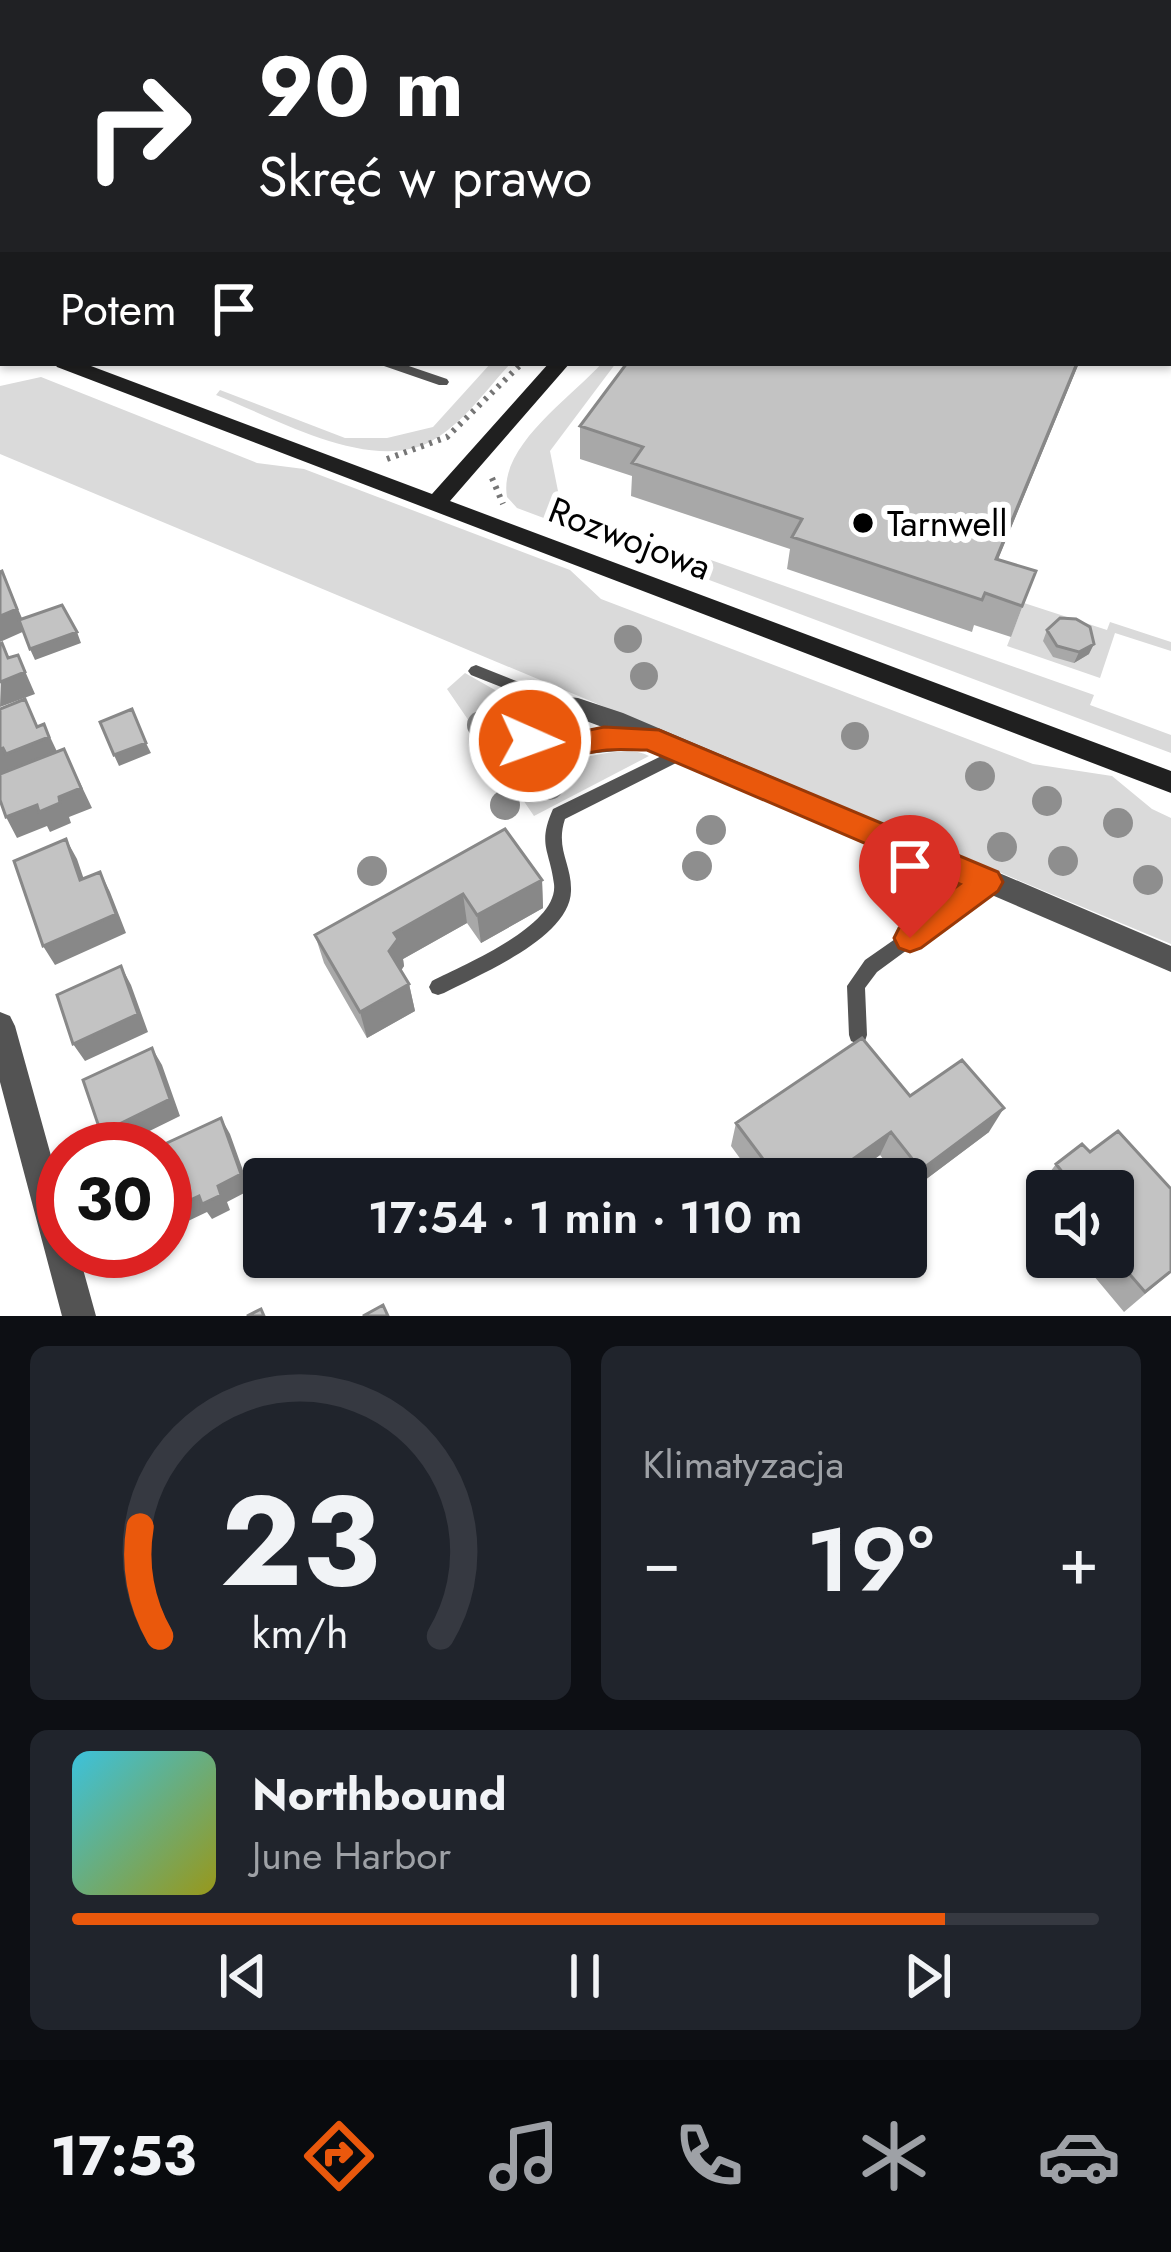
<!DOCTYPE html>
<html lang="pl">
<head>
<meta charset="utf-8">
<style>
  :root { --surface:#171b24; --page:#20242c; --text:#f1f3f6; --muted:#9ea1a6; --line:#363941; --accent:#ea580c }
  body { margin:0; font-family:Jost,sans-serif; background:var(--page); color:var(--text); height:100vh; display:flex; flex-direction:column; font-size:45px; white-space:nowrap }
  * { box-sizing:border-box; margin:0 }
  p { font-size:39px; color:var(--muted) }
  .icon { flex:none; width:66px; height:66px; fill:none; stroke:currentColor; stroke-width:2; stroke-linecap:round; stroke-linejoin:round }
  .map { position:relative; height:1316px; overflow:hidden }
  .drawer { display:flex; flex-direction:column; gap:30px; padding:30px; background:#0d0f14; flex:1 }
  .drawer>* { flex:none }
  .top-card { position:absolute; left:0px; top:0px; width:1173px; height:366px; box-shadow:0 3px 9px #0004; background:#202124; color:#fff; overflow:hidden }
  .buttons { position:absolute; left:1026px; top:1170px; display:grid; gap:24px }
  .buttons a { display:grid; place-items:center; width:108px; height:108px; border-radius:12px; background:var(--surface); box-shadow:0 3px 9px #0004; font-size:60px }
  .speed { position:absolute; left:36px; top:1122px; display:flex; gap:24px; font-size:60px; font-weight:700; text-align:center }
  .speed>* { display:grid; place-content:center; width:156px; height:156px; border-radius:50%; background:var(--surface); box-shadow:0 3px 9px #0004; line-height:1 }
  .speed .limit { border:18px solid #d22; background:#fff; color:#111 }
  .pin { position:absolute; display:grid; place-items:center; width:102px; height:102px; color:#fff; margin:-123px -51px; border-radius:50% 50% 50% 0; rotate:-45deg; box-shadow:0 0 12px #0007 }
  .pin .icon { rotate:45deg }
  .me { position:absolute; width:132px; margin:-66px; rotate:92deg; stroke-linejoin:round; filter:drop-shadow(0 0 9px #0008) }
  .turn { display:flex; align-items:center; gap:42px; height:252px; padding:0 60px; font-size:54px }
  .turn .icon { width:156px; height:156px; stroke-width:2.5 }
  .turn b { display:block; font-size:84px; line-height:102px }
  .then { display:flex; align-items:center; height:114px; padding:0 60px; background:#0003; gap:24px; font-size:45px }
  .big { font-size:90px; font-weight:600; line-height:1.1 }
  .drawer .widget { flex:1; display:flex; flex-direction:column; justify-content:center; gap:18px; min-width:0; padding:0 42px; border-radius:18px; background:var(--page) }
  .drawer .dial { align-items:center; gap:0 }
  .dial svg { height:312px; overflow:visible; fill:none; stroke:var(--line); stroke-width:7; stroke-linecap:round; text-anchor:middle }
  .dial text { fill:var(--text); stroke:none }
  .song { display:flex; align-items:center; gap:36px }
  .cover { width:144px; height:144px; border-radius:18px; background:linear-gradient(135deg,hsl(190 70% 55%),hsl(60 70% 35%)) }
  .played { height:12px; border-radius:6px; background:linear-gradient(90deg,var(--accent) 85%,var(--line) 85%) }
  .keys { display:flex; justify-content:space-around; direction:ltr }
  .heat { display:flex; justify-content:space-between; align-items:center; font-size:66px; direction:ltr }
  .drawer .tiles { flex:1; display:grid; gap:30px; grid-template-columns:1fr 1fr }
  .widget:last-child { grid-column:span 2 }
  .trip { position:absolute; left:243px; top:1158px; width:684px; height:120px; border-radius:12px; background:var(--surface); box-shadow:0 3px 9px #0004; font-weight:600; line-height:120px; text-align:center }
  .dock { display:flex; height:192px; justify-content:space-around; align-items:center; background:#090b0e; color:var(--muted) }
  .dock .icon { width:84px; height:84px }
  .dock .on { color:var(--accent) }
  .dock b { font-size:54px; color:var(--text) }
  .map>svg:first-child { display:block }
</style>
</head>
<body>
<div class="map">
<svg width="1171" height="1316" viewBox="0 0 1171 1316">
  <rect width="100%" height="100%" fill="#fff"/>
  <path fill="#dadada" d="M491 363H511C487 389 462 425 430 442 369 473 275 418 216 395L220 390 345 438H387L433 427Z
    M602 363H616L550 451 560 501 569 510 1094 695 1090 705 1171 735V753L517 508 507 497C498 446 571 398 602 363Z
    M41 377 257 463 304 469 570 570 601 599 1033 764 1112 776 1152 809 1171 818V944L0 454V386Z
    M1024 603 1107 630 1110 622 1171 642V651L1115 633 1100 678 1007 646Z
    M465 673 511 699C513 712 510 723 516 736 540 790 613 735 649 756L534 816 447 689Z"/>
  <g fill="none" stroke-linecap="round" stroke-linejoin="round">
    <path stroke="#757575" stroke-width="6" stroke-dasharray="3 6" stroke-linecap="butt" d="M387 459 447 437 519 366
      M492 478 503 504"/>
    <path fill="#535353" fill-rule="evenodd" d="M47 0H61L66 3H52Z
      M417 0H427L425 3H415Z
      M0 209H3V217H0Z
      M0 229H3V236H0Z
      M3 310V320L0 321V311Z
      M1170 322 1171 323V331L1170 330Z
      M1170 347H1171V355H1170Z
      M382 363H400L447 379 449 382 447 385H439L384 366Z
      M476 665 559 698 562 702 559 706 554 708 471 675 468 671 471 667Z
      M682 746 688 747 690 752 688 757 565 819C555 849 572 864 571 891 570 938 480 974 444 993L438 995 432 993 429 987 432 981C464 964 559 926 554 884 550 850 537 845 553 809Z
      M987 875 993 877 996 882 993 887 877 972 865 988 867 1035 865 1041 858 1044 851 1041 849 1035 847 986 865 960Z"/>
    <path fill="#535353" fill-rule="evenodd" d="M543 694 578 698 623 713 1171 946V972L649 748 554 757 521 748 510 722 534 697ZM548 714 578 718 613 731 542 735 536 725Z
      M0 1012 10 1016 15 1026 63 1199V1251H78L96 1316H62L0 1082Z"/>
    <path fill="#202020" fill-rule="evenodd" d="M0 333 3 334V347L0 346Z
      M54 363H83L432 494 549 363H570L450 501 1171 771V793L57 367Z"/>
  </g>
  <g fill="#8e8e8e">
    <circle cx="628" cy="639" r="14"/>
    <circle cx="644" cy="676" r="14"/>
    <circle cx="481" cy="725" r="14"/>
    <circle cx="855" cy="736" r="14"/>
    <circle cx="504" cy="756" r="15"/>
    <circle cx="980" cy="776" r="15"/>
    <circle cx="549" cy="785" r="15"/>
    <circle cx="1047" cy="801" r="15"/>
    <circle cx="505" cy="805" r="15"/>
    <circle cx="1118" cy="823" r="15"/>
    <circle cx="711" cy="830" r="15"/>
    <circle cx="1002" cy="847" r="15"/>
    <circle cx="1063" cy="861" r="15"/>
    <circle cx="697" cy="866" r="15"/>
    <circle cx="372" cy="871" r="15"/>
    <circle cx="1148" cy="880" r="15"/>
  </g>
  <path fill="#a8a8a8" d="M141 0H272L261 3H152Z
    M627 363H1079L998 559 1036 571 1011 637 974 625 972 632 787 569 790 549 631 496 632 476 580 459V426Z
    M1047 630 1089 654 1074 663 1053 657 1043 641Z
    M505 829 542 880 543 908 481 943 467 923 403 959 404 966 401 971 409 984 415 1011 367 1038 324 963 315 935Z
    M910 1096 989 1132 909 1192 906 1188V1179H899L880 1155 847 1179H755L731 1146 736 1123Z
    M1090 1152 1171 1272 1124 1312 1078 1257H1113V1191H1047V1220L1034 1204 1043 1192 1039 1187 1056 1164Z"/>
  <path fill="#888" d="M224 0H265L261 3H225Z
    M354 0H398L394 3H350Z
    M486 0H513L509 3H482Z
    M3 133V181L0 183V135Z
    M1077 363H1079L985 591 996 559Z
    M2 571 27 630 0 642V616Z
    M77 632 81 643 35 660 30 649Z
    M2 643 13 665 18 655 35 694 0 707Z
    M1094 644 1089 654 1074 663 1079 652Z
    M25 699 44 739V724L60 758 0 774V749Z
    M146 743 151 753 119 766 114 755Z
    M64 749 92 808 69 817 71 823 50 832 47 826 17 838 6 817 59 797Z
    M66 839 77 859 91 900 80 880Z
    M100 872 110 892 126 933 55 965 43 946Z
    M542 880 543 908 481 943 477 915Z
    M463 894 467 923 403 959 404 966 395 978 389 951 394 933Z
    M121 966 131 985 148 1032 85 1061 73 1044Z
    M409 984 415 1011 367 1038 360 1012Z
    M152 1048 162 1065 180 1116 113 1149 101 1133Z
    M1004 1108 989 1132 909 1192 921 1170Z
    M221 1118 230 1134 250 1190 227 1202 230 1210 212 1219 207 1212 186 1222 175 1207 218 1186Z
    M891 1132 880 1155 847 1179H825Z"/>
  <path fill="#c3c3c3" stroke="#888" stroke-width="3" d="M295 0H354L350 3H290Z
    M450 0H486L482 3H446Z
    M628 0H713L710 3H625Z
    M934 0 982 1 1062 0 1060 3H932Z
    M1170 7H1171V228L1170 227Z
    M3 102V133L0 135V104Z
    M627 363H1077L996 559 1036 571 1022 606 985 593 982 600 792 537 802 519 632 463 643 447 580 426Z
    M2 571 17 609 0 616V572Z
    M62 605 77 632 30 649 19 620Z
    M1060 618 1076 619 1090 627 1094 644 1079 652 1057 646 1047 630Z
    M2 643 8 658 18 655 25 672 0 682V644Z
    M25 699 37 727 44 724 49 737 6 754 3 748 0 749V709Z
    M132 709 146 743 114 755 100 722Z
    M64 749 81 788 59 797 60 803 39 812 37 805 6 817 0 800V774Z
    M505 829 542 880 477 915 463 894 394 933 398 939 389 951 409 984 360 1012 315 935Z
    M66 839 80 880 100 872 116 914 43 946 14 861Z
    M121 966 138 1014 73 1044 57 995Z
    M862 1038 910 1096 962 1060 1004 1108 921 1170 891 1132 825 1179H778L736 1123Z
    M152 1048 170 1099 101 1133 83 1080Z
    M221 1118 241 1174 218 1186 221 1195 202 1204 199 1196 175 1207 165 1175V1149L156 1148Z
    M1118 1131 1171 1189V1271L1145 1292 1113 1255V1191H1059L1051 1182 1063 1173 1056 1164 1082 1144 1090 1152Z
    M383 1305 388 1316H363Z
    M261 1309 264 1316H247Z"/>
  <path fill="#ea580c" stroke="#983908" stroke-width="3" d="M604 727 659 730 998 872 1003 882 998 891 921 948 910 952 899 948 894 938 899 928 960 884 647 750C633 750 620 749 607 750 576 752 535 775 515 741L520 733 530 729 551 738Z"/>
  <circle fill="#000" stroke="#fff" stroke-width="4.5" cx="863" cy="523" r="12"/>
  <g text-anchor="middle" stroke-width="12" stroke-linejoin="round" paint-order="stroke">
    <g font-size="36" fill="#000" stroke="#fff" text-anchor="start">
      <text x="887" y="536">Tarnwell</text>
    </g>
    <g font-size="36" fill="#000" stroke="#fff">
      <text transform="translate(630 538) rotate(21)" y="13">Rozwojowa</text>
    </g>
  </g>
</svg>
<div class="buttons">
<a><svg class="icon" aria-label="sound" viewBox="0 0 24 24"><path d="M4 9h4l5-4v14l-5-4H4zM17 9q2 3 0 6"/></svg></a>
</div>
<div class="speed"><div class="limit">30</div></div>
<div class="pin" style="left:910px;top:938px;background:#d93025"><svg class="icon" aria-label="arrive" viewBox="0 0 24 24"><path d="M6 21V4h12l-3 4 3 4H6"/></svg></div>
<svg class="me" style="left:530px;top:741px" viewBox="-20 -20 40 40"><circle r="17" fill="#ea580c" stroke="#fff" stroke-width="3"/><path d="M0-11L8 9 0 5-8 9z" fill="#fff"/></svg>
<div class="trip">17:54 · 1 min · 110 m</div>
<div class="top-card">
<div class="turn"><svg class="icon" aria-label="right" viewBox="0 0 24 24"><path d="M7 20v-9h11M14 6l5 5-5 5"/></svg><div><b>90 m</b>Skręć w prawo</div></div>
<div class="then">Potem<svg class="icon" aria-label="arrive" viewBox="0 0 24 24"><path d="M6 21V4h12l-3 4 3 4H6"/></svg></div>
</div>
</div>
<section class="drawer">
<div class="tiles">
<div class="widget dial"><svg viewBox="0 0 100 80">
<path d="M14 69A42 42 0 1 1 86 69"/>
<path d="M14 69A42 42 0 0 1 9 41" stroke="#ea580c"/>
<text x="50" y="56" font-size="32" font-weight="700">23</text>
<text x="50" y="72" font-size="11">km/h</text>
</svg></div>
<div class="widget"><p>Klimatyzacja</p>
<div class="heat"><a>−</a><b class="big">19°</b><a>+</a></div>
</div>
<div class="widget">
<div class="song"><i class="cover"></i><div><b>Northbound</b><p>June Harbor</p></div></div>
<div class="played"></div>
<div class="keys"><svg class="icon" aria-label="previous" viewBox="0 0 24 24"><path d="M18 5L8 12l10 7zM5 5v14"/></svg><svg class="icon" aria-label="pause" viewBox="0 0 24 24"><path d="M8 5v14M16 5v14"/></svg><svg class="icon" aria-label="next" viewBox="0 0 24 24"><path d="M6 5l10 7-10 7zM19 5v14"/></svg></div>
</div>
</div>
</section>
<nav class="dock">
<b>17:53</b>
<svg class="icon on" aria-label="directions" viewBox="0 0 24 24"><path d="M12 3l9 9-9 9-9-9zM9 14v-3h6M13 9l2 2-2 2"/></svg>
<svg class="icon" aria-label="music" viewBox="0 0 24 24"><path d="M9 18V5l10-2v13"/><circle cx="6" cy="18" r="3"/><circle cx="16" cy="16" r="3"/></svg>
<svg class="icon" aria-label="phone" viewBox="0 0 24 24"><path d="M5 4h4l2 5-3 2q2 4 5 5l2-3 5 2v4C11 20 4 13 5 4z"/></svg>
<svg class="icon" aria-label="climate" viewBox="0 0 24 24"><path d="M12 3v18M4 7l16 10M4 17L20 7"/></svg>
<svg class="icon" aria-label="car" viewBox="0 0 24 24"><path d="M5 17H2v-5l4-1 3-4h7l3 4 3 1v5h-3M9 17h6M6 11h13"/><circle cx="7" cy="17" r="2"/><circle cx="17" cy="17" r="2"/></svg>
</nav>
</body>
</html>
